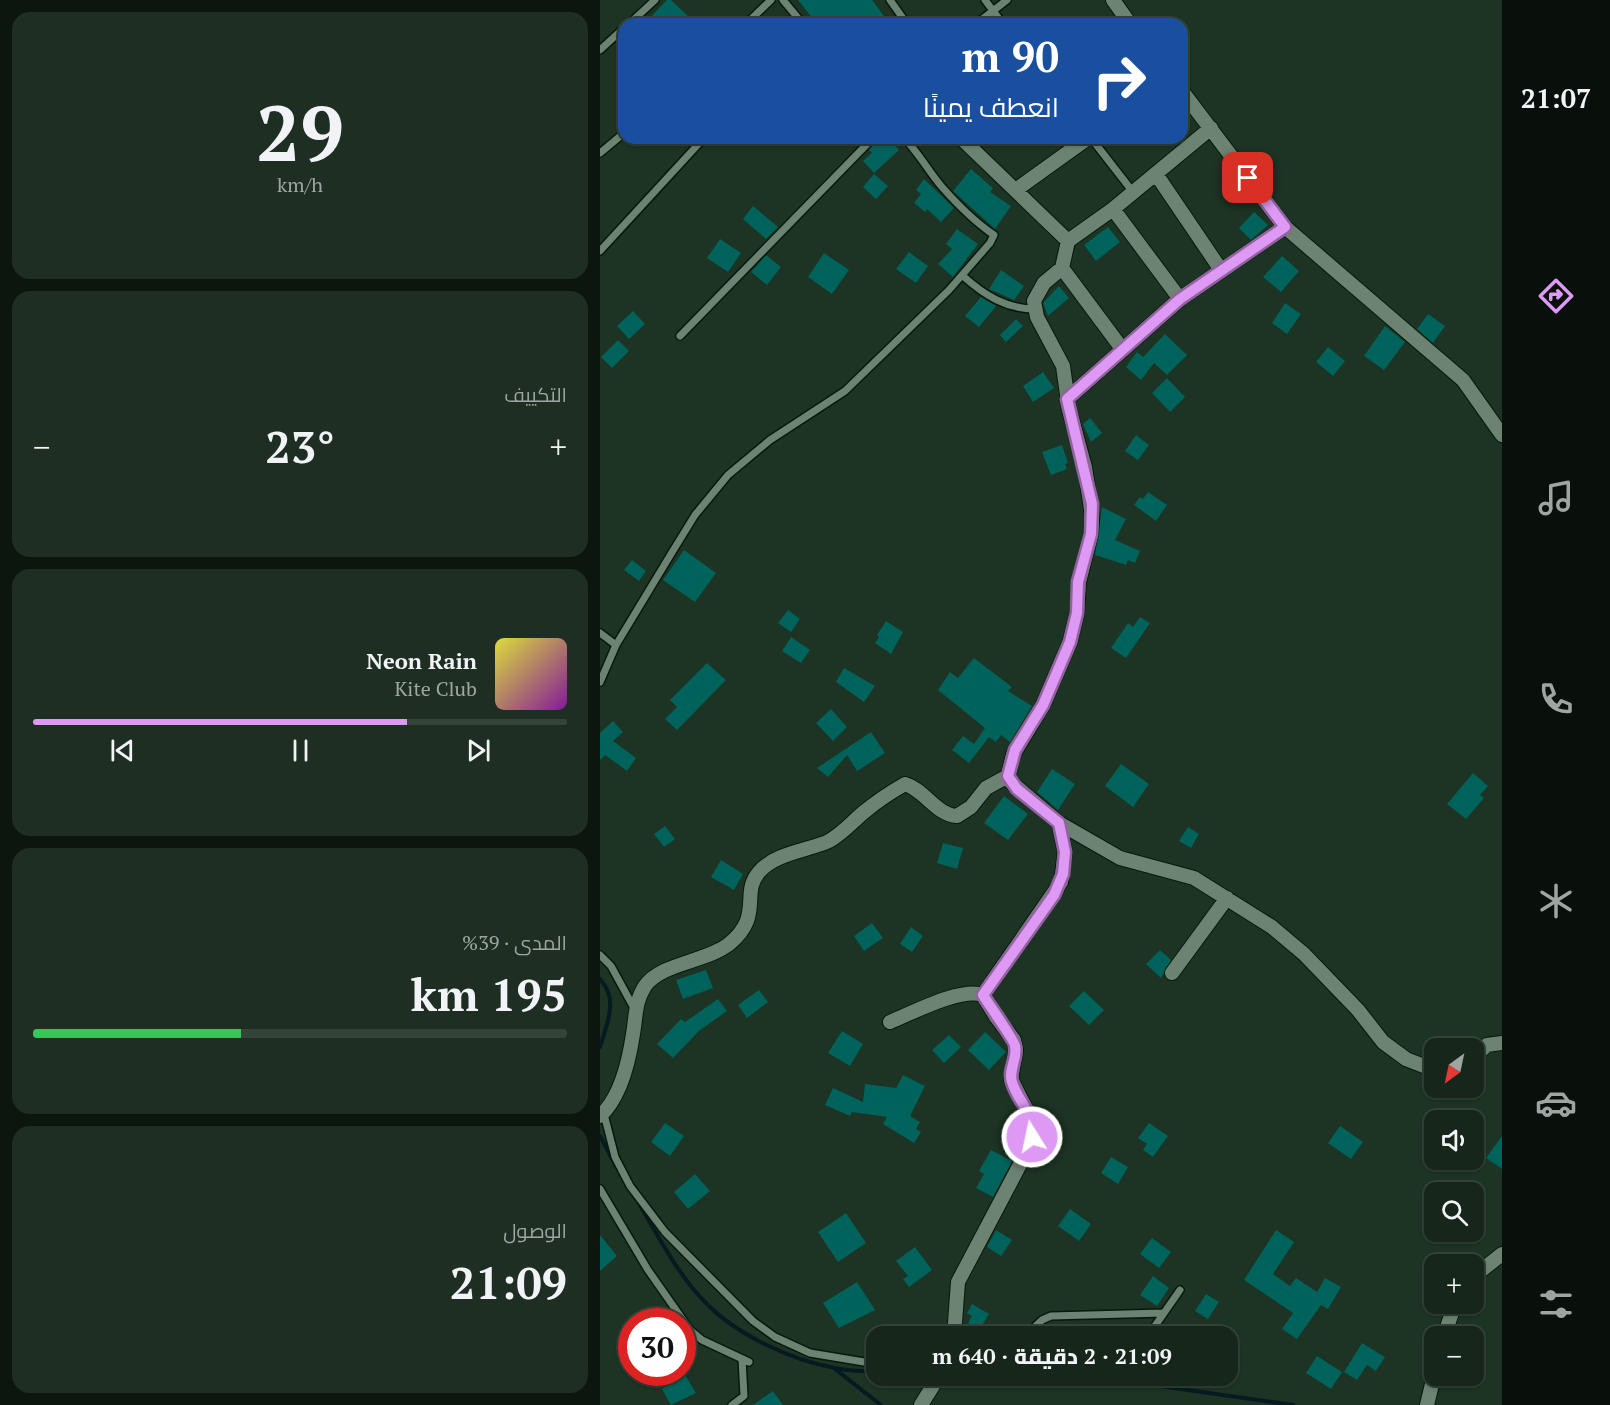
<!DOCTYPE html>
<html lang="ar">
<head>
<meta charset="utf-8">
<style>
  :root { --surface:#16261a; --page:#1f2e23; --text:#f1f3f6; --muted:#9ea5a2; --line:#354339; --accent:#dd99f3 }
  body { margin:0; font-family:"PT Serif",Cairo,serif; background:var(--page); color:var(--text); direction:rtl; height:100vh; display:flex; flex-direction:column; font-size:22px; white-space:nowrap }
  * { box-sizing:border-box; margin:0 }
  p { font-size:20px; color:var(--muted) }
  .icon { flex:none; width:33px; height:33px; fill:none; stroke:currentColor; stroke-width:2; stroke-linecap:round; stroke-linejoin:round }
  .map { position:relative; flex:1; overflow:hidden; direction:ltr }
  .panel { display:flex; flex-direction:column; gap:12px; padding:12px; background:#0c150e; width:600px }
  .panel>* { flex:none }
  .hud { position:absolute; left:18px; top:18px; width:570px; height:126px; border-radius:18px; box-shadow:0 2px 4px #0004,0 0 0 2px var(--line); direction:rtl; background:#1a4fa0; color:#fff; overflow:hidden }
  .needle { width:39px; rotate:213deg }
  .fabs { position:absolute; left:824px; top:1038px; display:grid; gap:12px }
  .fabs a { display:grid; place-items:center; width:60px; height:60px; border-radius:12px; background:var(--surface); box-shadow:0 2px 4px #0004,0 0 0 2px var(--line); font-size:30px }
  .speed { position:absolute; left:18px; top:1308px; display:flex; gap:12px; font-size:30px; font-weight:700; text-align:center }
  .speed>* { display:grid; place-content:center; width:78px; height:78px; border-radius:50%; background:var(--surface); box-shadow:0 2px 4px #0004,0 0 0 2px var(--line); line-height:1 }
  .speed .limit { border:9px solid #d22; background:#fff; color:#111 }
  .pin { position:absolute; display:grid; place-items:center; width:51px; height:51px; color:#fff; margin:-26px; border-radius:12px; box-shadow:0 3px 9px #0006 }
  .me { position:absolute; width:66px; margin:-33px; rotate:350deg; stroke-linejoin:round; filter:drop-shadow(0 0 4px #0008) }
  .turn { display:flex; align-items:center; gap:21px; height:126px; padding:0 30px; font-size:27px }
  .turn .icon { width:78px; height:78px; stroke-width:2.5 }
  .turn b { display:block; font-size:42px; line-height:51px }
  .big { font-size:45px; font-weight:800; line-height:1.1 }
  .panel .widget { flex:1; display:flex; flex-direction:column; justify-content:center; gap:9px; min-width:0; padding:0 21px; border-radius:18px; background:var(--page) }
  .panel .dial { align-items:center; gap:0 }
  .dial b { font-size:78px; line-height:1 }
  .song { display:flex; align-items:center; gap:18px }
  .cover { width:72px; height:72px; border-radius:9px; background:linear-gradient(135deg,hsl(60 70% 55%),hsl(290 70% 35%)) }
  .played { height:6px; border-radius:3px; background:linear-gradient(90deg,var(--accent) 70%,var(--line) 70%) }
  .keys { display:flex; justify-content:space-around; direction:ltr }
  .heat { display:flex; justify-content:space-between; align-items:center; font-size:33px; direction:ltr }
  .charge { height:9px; border-radius:4px; background:linear-gradient(90deg,#34c759 39%,var(--line) 0) }
  .trip { position:absolute; left:266px; top:1326px; width:372px; height:60px; border-radius:18px; background:var(--surface); box-shadow:0 2px 4px #0004,0 0 0 2px var(--line); font-weight:800; line-height:60px; text-align:center; direction:rtl }
  main { display:flex; flex:1; min-height:0 }
  .menu { display:flex; flex-direction:column; width:108px; justify-content:space-around; align-items:center; background:#090f0a; color:var(--muted) }
  .menu .icon { width:42px; height:42px }
  .menu .active { color:var(--accent) }
  .menu b { font-size:27px; color:var(--text) }
  .map>svg:first-child { display:block }
</style>
</head>
<body>
<main>
<nav class="menu">
<b>21:07</b>
<svg class="icon active" aria-label="directions" viewBox="0 0 24 24"><path d="M12 3l9 9-9 9-9-9zM9 14v-3h6M13 9l2 2-2 2"/></svg>
<svg class="icon" aria-label="music" viewBox="0 0 24 24"><path d="M9 18V5l10-2v13"/><circle cx="6" cy="18" r="3"/><circle cx="16" cy="16" r="3"/></svg>
<svg class="icon" aria-label="phone" viewBox="0 0 24 24"><path d="M5 4h4l2 5-3 2q2 4 5 5l2-3 5 2v4C11 20 4 13 5 4z"/></svg>
<svg class="icon" aria-label="climate" viewBox="0 0 24 24"><path d="M12 3v18M4 7l16 10M4 17L20 7"/></svg>
<svg class="icon" aria-label="car" viewBox="0 0 24 24"><path d="M5 17H2v-5l4-1 3-4h7l3 4 3 1v5h-3M9 17h6M6 11h13"/><circle cx="7" cy="17" r="2"/><circle cx="17" cy="17" r="2"/></svg>
<svg class="icon" aria-label="filters" viewBox="0 0 24 24"><path d="M4 7h16M4 17h16"/><circle cx="9" cy="7" r="2"/><circle cx="15" cy="17" r="2"/></svg>
</nav>
<div class="map">
<svg width="902" height="1405" viewBox="0 0 902 1405">
  <rect width="100%" height="100%" fill="#1d3323"/>
  <g fill="none" stroke-linecap="round" stroke-linejoin="round">
    <path stroke="#041b21" stroke-width="4" d="M0 979C19 1000 7 1023 0 1047
      M0 1136 17 1168
      M37 1200C58 1235 77 1274 106 1303 137 1335 191 1360 235 1368 248 1371 263 1371 276 1372
      M235 1369 281 1405
      M490 1376 693 1405"/>
  </g>
  <path fill="#00635b" d="M67 0H71L91 19 86 24H44Z
    M198 0H272L290 24H217Z
    M279 138H289L299 150 274 173 263 161 272 153 269 150Z
    M371 169 393 188 390 192 411 206 395 229 353 191Z
    M274 174 288 186 276 199 263 187Z
    M324 179 354 208 341 222 327 209 325 212 314 203 321 194 316 190Z
    M153 206 178 227 166 239 143 219Z
    M654 212 668 225 651 240 639 228Z
    M508 227 520 242 496 261 484 245Z
    M357 229 378 244 353 277 338 264 352 249 346 244Z
    M120 239 141 253 128 272 107 258Z
    M309 252 328 266 316 283 296 269Z
    M224 253 249 270 232 294 208 277Z
    M166 255 181 267 167 285 151 272Z
    M682 256 699 271 681 292 663 277Z
    M401 270 424 286 414 300 389 289Z
    M459 286 469 298 448 316 443 303Z
    M381 297 396 306 379 327 365 316Z
    M685 303 701 314 687 334 672 323Z
    M33 311 45 324 29 339 17 326Z
    M828 314 845 326 833 343 817 329Z
    M416 319 423 326 406 342 400 335Z
    M785 326 805 342 784 370 764 356Z
    M565 334 587 355 567 375 554 363 541 380 526 367 537 352 543 357Z
    M18 340 29 351 12 368 1 357Z
    M728 347 745 361 733 376 716 362Z
    M443 372 454 388 433 402 423 386Z
    M567 378 585 397 570 412 552 393Z
    M490 418 502 433 491 442 483 424Z
    M536 435 549 445 538 460 525 451Z
    M462 445 468 463 465 464 467 469 451 475 442 452Z
    M548 492 567 505 556 521 534 505 540 497 543 499Z
    M502 507 526 519 515 540 540 551 535 563 528 560 526 565 495 555Z
    M84 550 116 573 95 602 63 580Z
    M32 560 46 571 39 581 24 570Z
    M188 610 200 619 191 632 178 623Z
    M540 617 550 623 526 658 511 648 528 623 533 627Z
    M286 621 303 632 291 654 275 643 279 637 277 635Z
    M191 637 210 650 201 663 182 651Z
    M374 658 412 687 408 691 432 706 410 742 401 735 396 742 389 737 369 763 352 750 363 736 374 744 385 728 338 690 350 672 358 678Z
    M107 663 126 680 77 730 65 719 77 707 70 700Z
    M244 668 275 686 264 702 236 682Z
    M231 709 247 727 233 741 216 723Z
    M13 721 23 732 13 741 36 758 27 771 5 755 0 760V733Z
    M271 732 285 753 257 771 247 755 228 777 217 768Z
    M521 764 549 784 533 807 505 786Z
    M452 769 475 784 458 810 437 792Z
    M873 773 888 786 880 795 884 798 866 819 847 804Z
    M404 796 428 814 408 840 384 823Z
    M65 826 75 839 64 847 54 834Z
    M588 827 599 834 591 848 579 841Z
    M343 843 363 848 357 869 337 863Z
    M121 860 143 874 134 890 111 877Z
    M272 923 283 938 264 951 254 936Z
    M311 927 323 936 312 952 300 944Z
    M560 950 571 960 561 978 546 964Z
    M106 970 113 988 83 999 76 980Z
    M159 990 168 1002 147 1018 138 1005Z
    M484 991 504 1010 489 1025 469 1006Z
    M118 999 127 1011 99 1031 73 1058 57 1044 81 1019 85 1022Z
    M242 1031 263 1044 250 1066 228 1053Z
    M385 1032 406 1052 389 1070 368 1050Z
    M349 1035 361 1047 344 1063 332 1050Z
    M303 1075 325 1086 310 1116 320 1122 316 1129 321 1132 314 1143 283 1124 287 1117 252 1112 250 1116 225 1105 233 1088 263 1102 265 1084 296 1088Z
    M65 1123 84 1136 70 1156 51 1142Z
    M549 1123 568 1136 553 1157 543 1150 547 1144 538 1138Z
    M740 1126 763 1142 751 1159 728 1143Z
    M902 1136V1169L886 1158Z
    M391 1150 412 1161 393 1197 376 1188 384 1174 379 1171Z
    M511 1157 528 1167 518 1184 501 1173Z
    M95 1174 110 1191 88 1209 74 1192Z
    M470 1209 491 1224 479 1241 458 1226Z
    M246 1213 266 1243 238 1262 218 1232Z
    M396 1230 412 1240 401 1256 387 1247Z
    M676 1230 694 1242 673 1274 690 1286 696 1278 717 1292 725 1278 741 1287 728 1309 721 1305 697 1339 682 1329 693 1313 644 1280Z
    M0 1235 17 1256 0 1271Z
    M552 1238 571 1252 559 1268 540 1254Z
    M315 1247 332 1270 309 1287 303 1279 308 1276 296 1261Z
    M553 1276 569 1288 557 1306 540 1295Z
    M257 1282 275 1310 239 1328 223 1303Z
    M606 1294 619 1302 608 1319 595 1311Z
    M372 1304 389 1314 379 1330 368 1323 372 1316 367 1313Z
    M762 1343 785 1357 776 1371 767 1365 757 1380 744 1372Z
    M717 1356 742 1372 731 1389 706 1373Z
    M85 1375 96 1393 71 1405 62 1389Z
    M173 1391 183 1405H153Z"/>
  <g fill="none" stroke-linecap="round" stroke-linejoin="round">
    <g stroke="#051a0c" stroke-width="10">
      <path id="service" d="M183 0 203 24
        M290 0 307 24
        M385 0 403 24
        M29 24 55 0
        M146 24 171 0
        M376 24 407 0
        M0 50 24 28
        M491 138 533 192
        M0 153 24 133
        M0 251 104 138
        M363 276C384 295 406 309 435 309
        M80 336 273 138
        M0 633 16 645
        M0 682 16 645 71 554 95 515 128 475 170 440 245 391 349 290 390 243 394 235C375 222 357 204 342 187 328 171 319 153 304 138
        M0 955 11 966 34 1008
        M4 1114 15 1157 30 1186 65 1232 153 1321 175 1337 210 1353 276 1364
        M0 1189 48 1270 90 1330 102 1340 149 1362
        M425 1336 442 1320 451 1316 564 1313
        M548 1336 580 1290
        M132 1405 144 1396 142 1359"/>
    </g>
    <g stroke="#051a0c" stroke-width="16">
      <path id="minor" d="M513 0 530 24
        M582 91 685 227 863 380 902 435
        M361 138 468 241 462 268 444 283 434 301 437 317 463 366 469 409 485 467 492 517 491 534 479 582 477 613 470 642 443 705 413 755 408 776 411 782 459 823 520 858 594 878 672 927 704 954 758 1010 783 1042 806 1059 834 1070
        M556 174 621 270
        M417 189 488 138
        M513 209 580 299
        M468 241 513 209 611 128
        M462 268 523 350
        M467 399 580 299 685 227
        M572 973 627 898
        M383 995 461 882 465 852 459 823
        M290 1022C312 1013 361 987 383 995L396 1017 414 1040 416 1050 411 1079 433 1123 426 1153 358 1282 354 1336
        M873 1058 887 1045 902 1043
        M0 1116C20 1098 29 1061 33 1034 36 1017 35 1001 45 986 61 963 106 962 129 944 164 915 140 894 159 872 175 853 207 851 229 841 243 833 252 822 264 812 276 802 291 792 305 784 325 790 336 815 357 816L371 807 386 788 408 776
        M873 1277 902 1254
        M844 1336 855 1304
        M321 1405 339 1376
        M827 1405 834 1376"/>
    </g>
    <use href="#service" stroke="#6b8370" stroke-width="7"/>
    <use href="#minor" stroke="#6b8370" stroke-width="14"/>
  </g>
  <g fill="none" stroke-linecap="round" stroke-linejoin="round">
    <g stroke="#90639e" stroke-width="15">
      <path id="route" d="M432 1137C434 1111 419 1104 412 1082 408 1070 418 1058 415 1046 415 1041 387 1002 383 995L454 895 463 874 465 852 459 823 417 789 408 776 415 750 443 705 470 642 477 613 478 582 491 534 492 504 467 399 580 299 685 227 648 178"/>
    </g>
    <use href="#route" stroke="#dd99f3" stroke-width="10"/>
  </g>
</svg>
<div class="fabs">
<a><svg class="needle" viewBox="-14 -14 28 28"><path d="M0-13l5 13h-10z" fill="#e53935"/><path d="M0 13l5-13h-10z" fill="#9ea5a2"/></svg></a>
<a><svg class="icon" aria-label="sound" viewBox="0 0 24 24"><path d="M4 9h4l5-4v14l-5-4H4zM17 9q2 3 0 6"/></svg></a>
<a><svg class="icon" aria-label="search" viewBox="0 0 24 24"><circle cx="10" cy="10" r="6"/><path d="M15 15l6 6"/></svg></a>
<a>+</a>
<a>−</a>
</div>
<div class="speed"><div class="limit">30</div></div>
<div class="pin" style="left:648px;top:178px;background:#d93025"><svg class="icon" aria-label="arrive" viewBox="0 0 24 24"><path d="M6 21V4h12l-3 4 3 4H6"/></svg></div>
<svg class="me" style="left:432px;top:1137px" viewBox="-20 -20 40 40"><circle r="17" fill="#dd99f3" stroke="#fff" stroke-width="3"/><path d="M0-11L8 9 0 5-8 9z" fill="#fff"/></svg>
<div class="trip">21:09 · 2 دقيقة · 640 m</div>
<div class="hud">
<div class="turn"><svg class="icon" aria-label="right" viewBox="0 0 24 24"><path d="M7 20v-9h11M14 6l5 5-5 5"/></svg><div><b>90 m</b>انعطف يمينًا</div></div>
</div>
</div>
<section class="panel">
<div class="widget dial"><b>29</b><p>km/h</p></div>
<div class="widget"><p>التكييف</p>
<div class="heat"><a>−</a><b class="big">23°</b><a>+</a></div>
</div>
<div class="widget">
<div class="song"><i class="cover"></i><div><b>Neon Rain</b><p>Kite Club</p></div></div>
<div class="played"></div>
<div class="keys"><svg class="icon" aria-label="previous" viewBox="0 0 24 24"><path d="M18 5L8 12l10 7zM5 5v14"/></svg><svg class="icon" aria-label="pause" viewBox="0 0 24 24"><path d="M8 5v14M16 5v14"/></svg><svg class="icon" aria-label="next" viewBox="0 0 24 24"><path d="M6 5l10 7-10 7zM19 5v14"/></svg></div>
</div>
<div class="widget"><p>المدى · 39%</p><b class="big">195 km</b><div class="charge"></div></div>
<div class="widget"><p>الوصول</p><b class="big">21:09</b></div>
</section>
</main>
</body>
</html>
